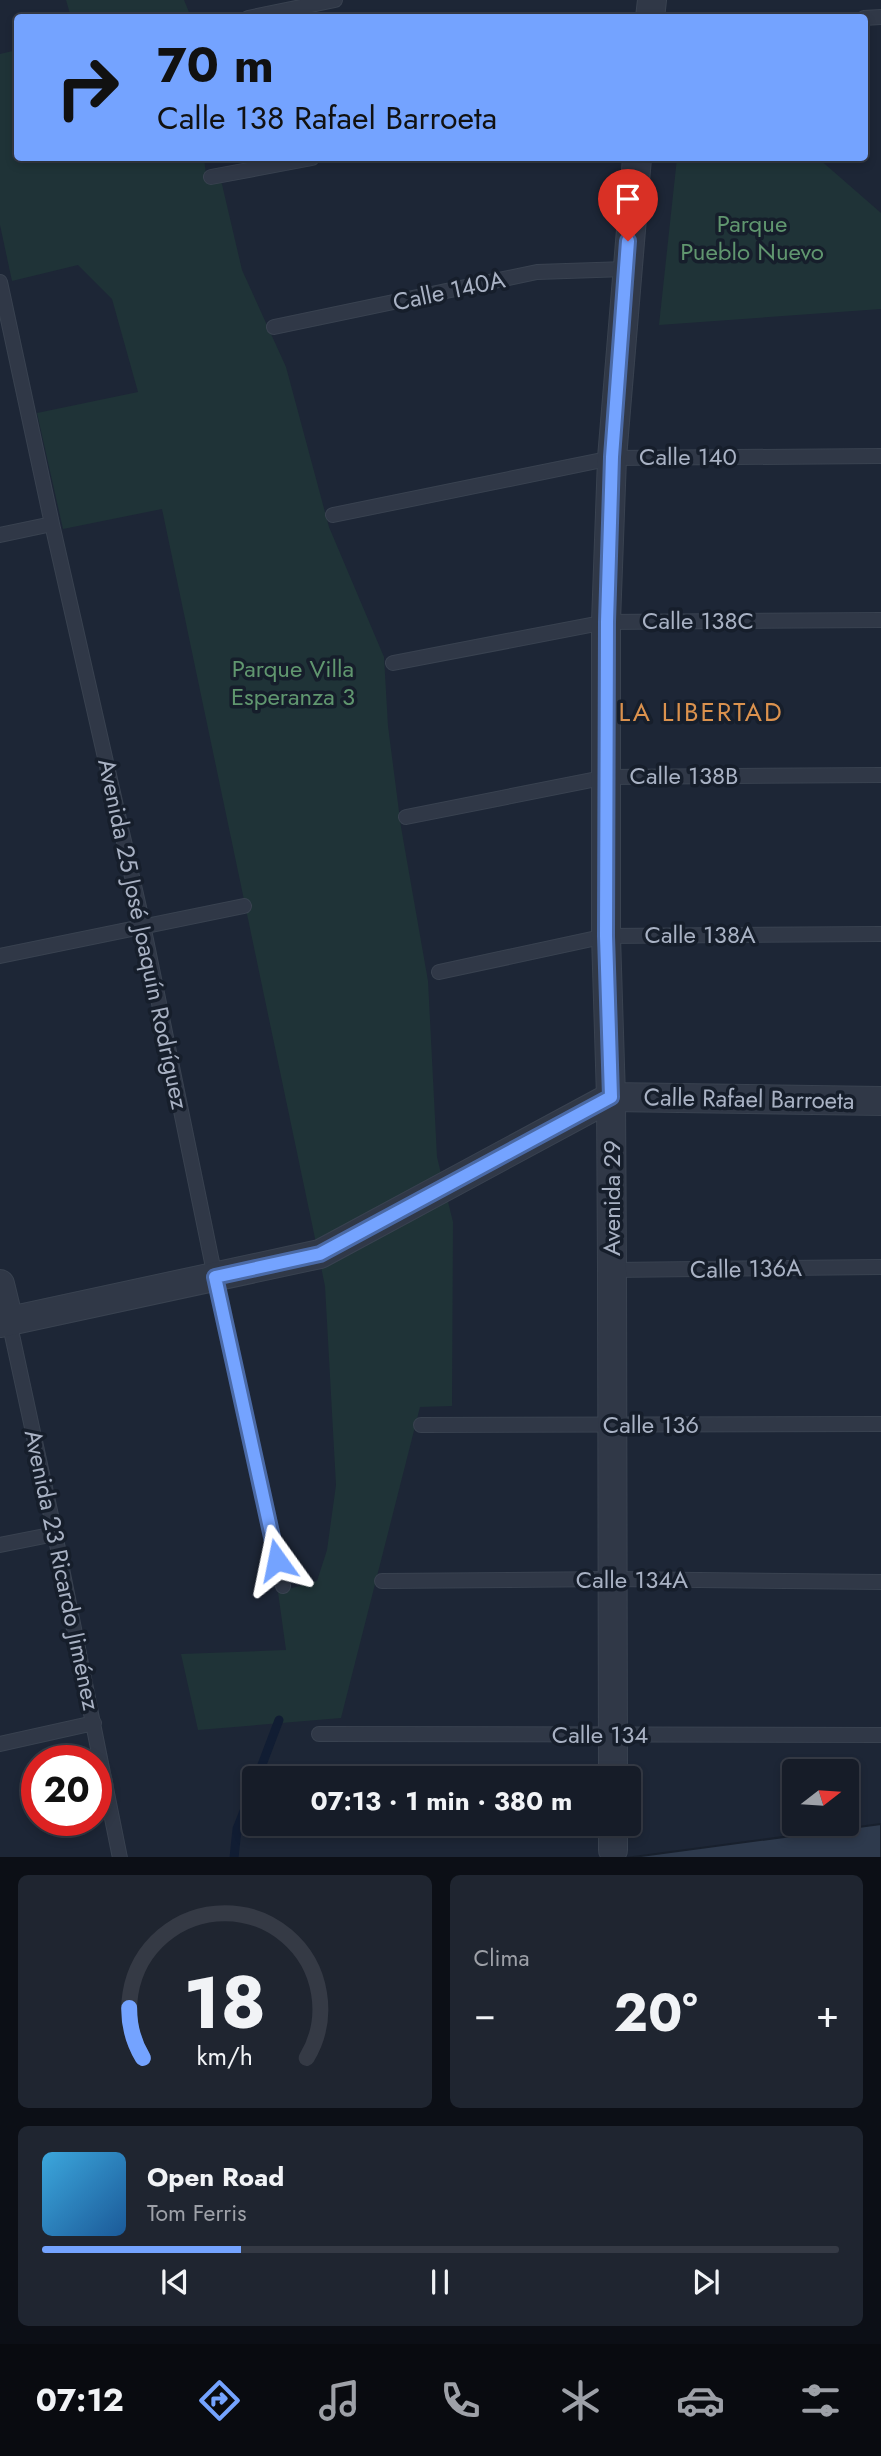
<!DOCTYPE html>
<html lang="es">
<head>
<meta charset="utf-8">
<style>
  :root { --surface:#161c28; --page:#1f2530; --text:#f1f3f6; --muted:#9ea1a8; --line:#353a45; --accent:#74a3ff }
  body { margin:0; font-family:Jost,sans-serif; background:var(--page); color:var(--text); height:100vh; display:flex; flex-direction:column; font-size:26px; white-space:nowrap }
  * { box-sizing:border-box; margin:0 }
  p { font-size:23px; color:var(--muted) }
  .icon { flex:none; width:38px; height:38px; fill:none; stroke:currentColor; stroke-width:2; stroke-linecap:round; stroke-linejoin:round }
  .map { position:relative; height:1857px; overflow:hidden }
  .drawer { display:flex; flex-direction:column; gap:18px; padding:18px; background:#0c0f16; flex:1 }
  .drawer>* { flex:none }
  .top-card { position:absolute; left:14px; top:14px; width:854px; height:147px; border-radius:7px; box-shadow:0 4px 10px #0003,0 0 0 2px var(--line); background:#74a3ff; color:#111; overflow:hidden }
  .needle { width:46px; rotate:73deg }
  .fabs { position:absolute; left:782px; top:1759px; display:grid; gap:14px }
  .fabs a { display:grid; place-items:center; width:77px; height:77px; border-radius:7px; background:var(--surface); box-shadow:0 4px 10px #0003,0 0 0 2px var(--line); font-size:35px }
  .speed { position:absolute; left:21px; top:1745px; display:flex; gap:14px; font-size:35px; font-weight:700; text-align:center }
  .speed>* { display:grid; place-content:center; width:91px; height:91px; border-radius:50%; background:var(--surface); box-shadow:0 4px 10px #0003,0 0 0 2px var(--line); line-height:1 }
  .speed .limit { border:10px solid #d22; background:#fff; color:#111 }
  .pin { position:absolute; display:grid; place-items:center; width:60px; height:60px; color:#fff; margin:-72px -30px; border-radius:50% 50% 50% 0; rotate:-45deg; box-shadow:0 0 7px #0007 }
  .pin .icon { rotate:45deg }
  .me { position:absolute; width:77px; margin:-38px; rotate:348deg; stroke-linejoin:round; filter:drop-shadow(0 0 5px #0008) }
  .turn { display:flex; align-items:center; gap:24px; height:147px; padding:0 28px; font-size:32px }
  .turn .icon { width:91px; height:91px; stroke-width:2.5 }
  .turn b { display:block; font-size:49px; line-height:60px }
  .big { font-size:52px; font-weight:700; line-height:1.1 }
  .drawer .widget { flex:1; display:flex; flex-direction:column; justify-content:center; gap:10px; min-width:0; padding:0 24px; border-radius:10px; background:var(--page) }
  .drawer .dial { align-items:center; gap:0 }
  .dial svg { height:182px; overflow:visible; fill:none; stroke:var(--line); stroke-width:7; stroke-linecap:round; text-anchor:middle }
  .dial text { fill:var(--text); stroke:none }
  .song { display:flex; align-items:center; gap:21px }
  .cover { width:84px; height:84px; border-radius:10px; background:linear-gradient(135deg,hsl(200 70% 55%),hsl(210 70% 35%)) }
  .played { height:7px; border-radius:4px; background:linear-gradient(90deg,var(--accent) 25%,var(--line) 25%) }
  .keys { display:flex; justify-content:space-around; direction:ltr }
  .heat { display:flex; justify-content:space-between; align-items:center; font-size:38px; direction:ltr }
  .drawer .tiles { flex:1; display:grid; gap:18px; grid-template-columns:1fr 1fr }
  .widget:last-child { grid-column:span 2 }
  .trip { position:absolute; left:242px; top:1766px; width:399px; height:70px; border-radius:7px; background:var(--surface); box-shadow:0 4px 10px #0003,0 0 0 2px var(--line); font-weight:700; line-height:70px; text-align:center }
  .tabs { display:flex; height:112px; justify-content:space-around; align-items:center; background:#090b10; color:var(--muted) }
  .tabs .icon { width:49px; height:49px }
  .tabs .active { color:var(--accent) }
  .tabs b { font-size:32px; color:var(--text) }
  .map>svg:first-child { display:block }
</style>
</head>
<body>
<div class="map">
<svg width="881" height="1858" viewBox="0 0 881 1858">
  <rect width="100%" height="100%" fill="#1d2636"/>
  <path fill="#1f3337" d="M66 0H184L191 17H71Z
    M17 50 18 158H204L207 183 221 180 242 270 286 367 329 527 384 657 388 726 401 827 428 981 437 1157 453 1222 452 1406 420 1407 341 1718 198 1730 181 1654 286 1650 278 1592 317 1581 327 1550 336 1485 325 1286 162 509 63 529 37 413 138 392 112 299 78 265 12 281 0 225V54Z
    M677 158H818L881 213V309L659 325Z"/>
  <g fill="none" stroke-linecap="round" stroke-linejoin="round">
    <path stroke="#111d33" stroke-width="9" d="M257 1778 279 1720
      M234 1858 237 1829 254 1786"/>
  </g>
  <path fill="#2e3a4d" stroke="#18202d" stroke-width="2" d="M881 1824V1858H626Z"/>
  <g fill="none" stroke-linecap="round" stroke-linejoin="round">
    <g stroke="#394250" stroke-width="16">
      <path id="service" d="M248 18 335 0
        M864 18 881 17
        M211 177 312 158
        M0 282 52 524 143 925 215 1277 283 1586
        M274 327 537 272 626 269
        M333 515 612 458 881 456
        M0 535 52 524
        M393 663 606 622 881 620
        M406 817 607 777 881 775
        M0 956 244 906
        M439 972 606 936 881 934
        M612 1270 880 1267
        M9 1321 55 1534 120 1858
        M421 1425 881 1424
        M0 1545 55 1534
        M382 1581 612 1579 881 1582
        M319 1734 881 1735
        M0 1744 94 1723"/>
    </g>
    <g stroke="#394250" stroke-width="30">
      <path id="minor" d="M650 18 652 0
        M0 1284 9 1321
        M0 1323 320 1254 611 1097 881 1101
        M613 1778 612 1270 611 1097 606 936V622L612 458 637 158
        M613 1850V1824"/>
    </g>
    <use href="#service" stroke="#303847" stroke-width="14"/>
    <use href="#minor" stroke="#303847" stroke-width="28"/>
  </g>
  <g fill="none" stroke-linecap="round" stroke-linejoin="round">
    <g stroke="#4b6aa6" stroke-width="18">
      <path id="route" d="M277 1560 215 1277 320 1254 611 1097 606 936 607 622 612 457 628 241"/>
    </g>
    <use href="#route" stroke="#74a3ff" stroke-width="12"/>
  </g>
  <g text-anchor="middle" stroke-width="7" stroke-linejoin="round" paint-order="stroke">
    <g font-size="24" fill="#60966f" stroke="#161e2b">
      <text x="752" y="232">Parque<tspan x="752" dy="28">Pueblo Nuevo</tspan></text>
      <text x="293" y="677">Parque Villa<tspan x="293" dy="28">Esperanza 3</tspan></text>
    </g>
    <g font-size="24" fill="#a9b2c4" stroke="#161e2b">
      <text transform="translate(449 291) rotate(-12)" y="8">Calle 140A</text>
      <text x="688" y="465">Calle 140</text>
      <text x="698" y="629">Calle 138C</text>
      <text x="684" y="784">Calle 138B</text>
      <text transform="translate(143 934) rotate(78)" y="8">Avenida 25 José Joaquín Rodríguez</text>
      <text x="700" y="943">Calle 138A</text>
      <text transform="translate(749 1099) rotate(1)" y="8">Calle Rafael Barroeta</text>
      <text transform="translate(612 1198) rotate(-90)" y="8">Avenida 29</text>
      <text transform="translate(746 1269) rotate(-1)" y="8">Calle 136A</text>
      <text x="651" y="1433">Calle 136</text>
      <text transform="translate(62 1570) rotate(78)" y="8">Avenida 23 Ricardo Jiménez</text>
      <text x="632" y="1588">Calle 134A</text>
      <text x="600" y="1743">Calle 134</text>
    </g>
    <g font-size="26" letter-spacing="2" fill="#db924e" stroke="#161e2b">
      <text x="701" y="721">LA LIBERTAD</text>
    </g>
  </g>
</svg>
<div class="fabs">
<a><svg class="needle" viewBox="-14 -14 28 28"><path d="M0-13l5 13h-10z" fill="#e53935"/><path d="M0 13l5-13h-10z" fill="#9ea1a8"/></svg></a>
</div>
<div class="speed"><div class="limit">20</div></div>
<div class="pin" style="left:628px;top:241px;background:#d93025"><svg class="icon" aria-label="arrive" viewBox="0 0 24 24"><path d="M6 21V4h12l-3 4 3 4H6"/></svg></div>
<svg class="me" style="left:277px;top:1560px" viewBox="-20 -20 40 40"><path d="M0-17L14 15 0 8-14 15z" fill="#74a3ff" stroke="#fff" stroke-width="4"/></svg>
<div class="trip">07:13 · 1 min · 380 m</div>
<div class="top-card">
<div class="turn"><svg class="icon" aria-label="right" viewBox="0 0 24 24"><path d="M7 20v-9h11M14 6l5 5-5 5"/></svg><div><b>70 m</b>Calle 138 Rafael Barroeta</div></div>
</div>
</div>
<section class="drawer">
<div class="tiles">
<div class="widget dial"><svg viewBox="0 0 100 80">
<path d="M14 69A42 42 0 1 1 86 69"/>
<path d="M14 69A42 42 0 0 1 8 47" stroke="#74a3ff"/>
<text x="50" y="56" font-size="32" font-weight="700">18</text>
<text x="50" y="72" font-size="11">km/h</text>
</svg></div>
<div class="widget"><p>Clima</p>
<div class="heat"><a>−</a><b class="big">20°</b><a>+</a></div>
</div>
<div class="widget">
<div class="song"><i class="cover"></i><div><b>Open Road</b><p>Tom Ferris</p></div></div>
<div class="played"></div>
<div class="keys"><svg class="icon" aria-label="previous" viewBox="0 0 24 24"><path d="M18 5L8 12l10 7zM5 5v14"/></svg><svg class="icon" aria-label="pause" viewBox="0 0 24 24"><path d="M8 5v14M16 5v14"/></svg><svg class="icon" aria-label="next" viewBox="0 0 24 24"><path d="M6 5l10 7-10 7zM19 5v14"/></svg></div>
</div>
</div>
</section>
<nav class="tabs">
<b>07:12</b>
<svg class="icon active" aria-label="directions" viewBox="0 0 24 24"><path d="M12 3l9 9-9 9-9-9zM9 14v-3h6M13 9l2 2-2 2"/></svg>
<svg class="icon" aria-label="music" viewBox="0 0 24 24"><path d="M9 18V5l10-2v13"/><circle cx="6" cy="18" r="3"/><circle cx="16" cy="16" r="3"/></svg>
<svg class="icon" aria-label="phone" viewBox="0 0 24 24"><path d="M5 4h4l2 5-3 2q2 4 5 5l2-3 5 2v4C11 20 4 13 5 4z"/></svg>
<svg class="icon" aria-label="climate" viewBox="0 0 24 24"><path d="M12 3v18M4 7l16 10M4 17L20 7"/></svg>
<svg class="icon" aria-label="car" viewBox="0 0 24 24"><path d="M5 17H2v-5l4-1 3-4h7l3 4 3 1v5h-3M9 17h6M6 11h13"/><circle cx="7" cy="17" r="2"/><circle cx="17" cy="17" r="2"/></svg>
<svg class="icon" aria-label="filters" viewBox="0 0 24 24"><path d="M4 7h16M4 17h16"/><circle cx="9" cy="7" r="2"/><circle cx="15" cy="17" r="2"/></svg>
</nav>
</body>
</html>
